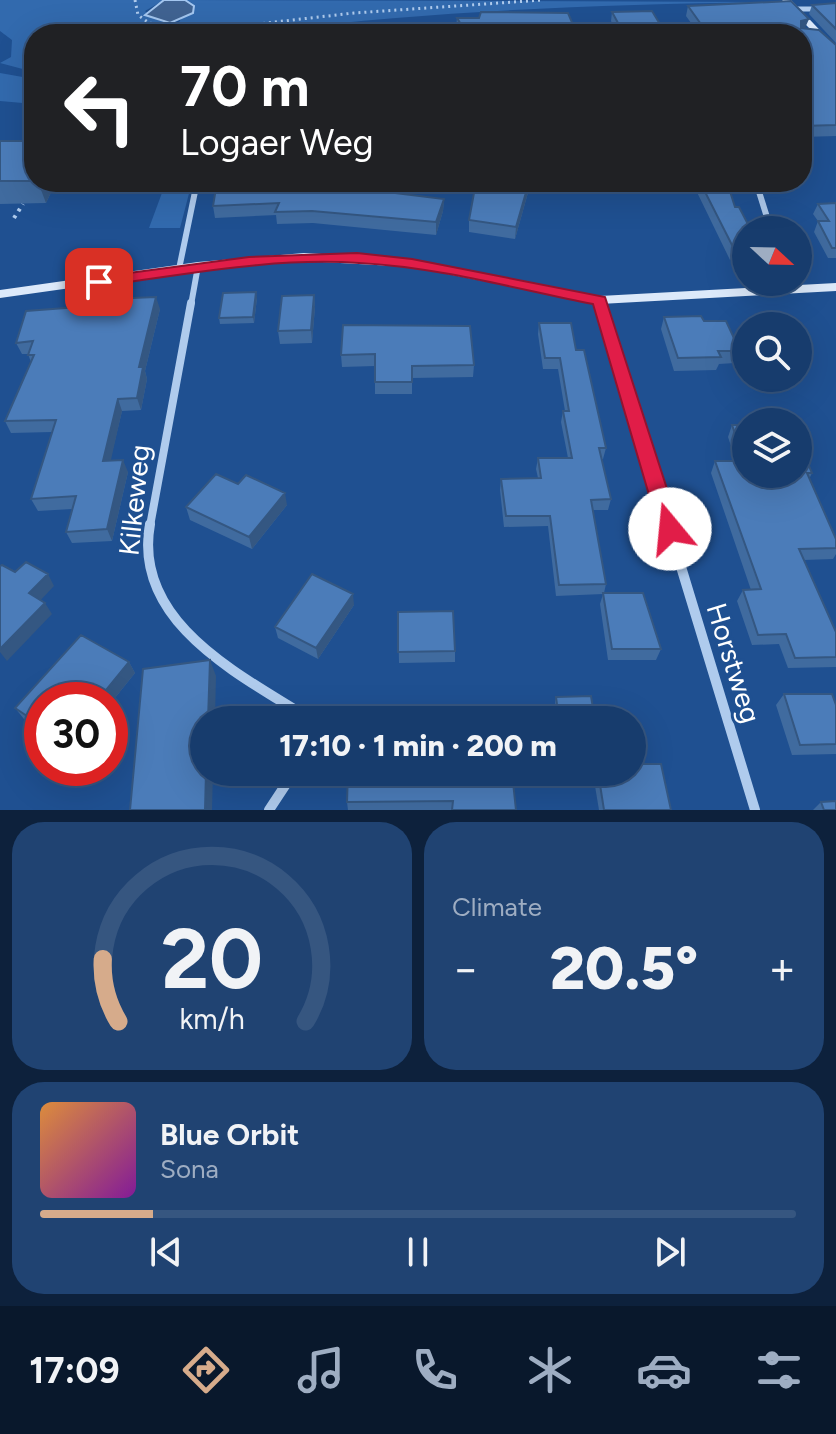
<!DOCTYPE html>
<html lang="en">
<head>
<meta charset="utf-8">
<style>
  :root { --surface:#173c6d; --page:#204372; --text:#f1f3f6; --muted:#9eadc2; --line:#365680; --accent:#d6ab8b }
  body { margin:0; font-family:Figtree,sans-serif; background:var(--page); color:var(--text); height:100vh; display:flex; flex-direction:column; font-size:30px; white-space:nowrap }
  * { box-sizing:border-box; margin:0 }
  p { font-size:26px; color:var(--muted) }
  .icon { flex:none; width:44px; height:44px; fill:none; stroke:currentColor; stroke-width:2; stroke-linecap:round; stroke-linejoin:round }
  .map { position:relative; height:810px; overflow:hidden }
  .side { display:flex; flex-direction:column; gap:12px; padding:12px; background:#0d213c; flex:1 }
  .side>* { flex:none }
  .top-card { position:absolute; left:24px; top:24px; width:788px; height:168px; border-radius:32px; box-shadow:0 8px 32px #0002,0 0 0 2px var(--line); background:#202124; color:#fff; overflow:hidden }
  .needle { width:52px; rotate:112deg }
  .fabs { position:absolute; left:732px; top:216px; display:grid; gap:16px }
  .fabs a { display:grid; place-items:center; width:80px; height:80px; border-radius:50%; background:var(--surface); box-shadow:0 8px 32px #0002,0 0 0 2px var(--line); font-size:40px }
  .speed { position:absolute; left:24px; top:682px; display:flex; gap:16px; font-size:40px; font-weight:700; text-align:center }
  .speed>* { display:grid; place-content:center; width:104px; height:104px; border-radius:50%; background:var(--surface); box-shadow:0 8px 32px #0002,0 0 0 2px var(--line); line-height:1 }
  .speed .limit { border:12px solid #d22; background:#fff; color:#111 }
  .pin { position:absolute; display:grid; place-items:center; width:68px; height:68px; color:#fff; margin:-34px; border-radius:16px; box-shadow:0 4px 12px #0006 }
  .me { position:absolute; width:88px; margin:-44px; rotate:343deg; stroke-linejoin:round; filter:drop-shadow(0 0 6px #0008) }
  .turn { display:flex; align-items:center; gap:28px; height:168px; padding:0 24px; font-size:36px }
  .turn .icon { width:104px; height:104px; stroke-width:2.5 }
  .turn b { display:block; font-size:56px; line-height:68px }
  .big { font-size:60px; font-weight:800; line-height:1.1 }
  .side .card { flex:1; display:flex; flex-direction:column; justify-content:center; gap:12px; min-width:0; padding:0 28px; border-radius:32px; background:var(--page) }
  .side .dial { align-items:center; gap:0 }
  .dial svg { height:208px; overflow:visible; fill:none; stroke:var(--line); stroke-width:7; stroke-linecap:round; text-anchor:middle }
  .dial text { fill:var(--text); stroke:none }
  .song { display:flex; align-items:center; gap:24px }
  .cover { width:96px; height:96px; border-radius:12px; background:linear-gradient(135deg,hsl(30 70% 55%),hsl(290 70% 35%)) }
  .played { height:8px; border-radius:4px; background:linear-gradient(90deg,var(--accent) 15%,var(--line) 15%) }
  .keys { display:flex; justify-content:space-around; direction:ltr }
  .heat { display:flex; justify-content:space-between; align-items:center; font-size:44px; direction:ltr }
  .side .tiles { flex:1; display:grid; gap:12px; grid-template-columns:1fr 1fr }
  .card:last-child { grid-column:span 2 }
  .trip { position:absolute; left:190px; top:706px; width:456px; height:80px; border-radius:40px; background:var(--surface); box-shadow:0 8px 32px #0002,0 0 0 2px var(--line); font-weight:800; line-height:80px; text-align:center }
  .tabs { display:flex; height:128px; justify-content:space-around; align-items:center; background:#09182c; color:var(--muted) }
  .tabs .icon { width:56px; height:56px }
  .tabs .active { color:var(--accent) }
  .tabs b { font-size:36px; color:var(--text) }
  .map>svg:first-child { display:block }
</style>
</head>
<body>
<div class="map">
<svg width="836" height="810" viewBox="0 0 836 810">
  <rect width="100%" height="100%" fill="#1f5091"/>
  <path fill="#326aae" d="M0 0H164L145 11C156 21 164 24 179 22L192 3 185 0 783 2C610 4 446 10 275 30L271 34H256V31L223 34H34V72L0 63 11 57 12 40 0 31Z
    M0 73 34 79V104L0 101Z
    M166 182H192L180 228H149Z"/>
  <path fill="#406392" stroke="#a3c6ef" stroke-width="2" d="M164 0H185L194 6 193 13 170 23 145 15Z"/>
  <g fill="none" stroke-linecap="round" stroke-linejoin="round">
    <path stroke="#afcbed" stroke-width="3" stroke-dasharray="2 4" stroke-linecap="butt" d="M135 0 138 15 149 23 196 31 354 13 543 0"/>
    <path stroke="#afcbed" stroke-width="4" stroke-dasharray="3 5" stroke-linecap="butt" d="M14 218 23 204"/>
    <path stroke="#afcbed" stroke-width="5" d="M797 9H836"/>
    <path stroke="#afcbed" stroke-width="6" d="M756 182 771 230
      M179 269 197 182
      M600 300 601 305
      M191 305 198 266"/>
    <path stroke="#afcbed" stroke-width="8" d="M601 303 669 526
      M150 526 191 303"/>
    <path stroke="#afcbed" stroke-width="10" d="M150 524C133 618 231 670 297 711L302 720
      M668 524 755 810
      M269 810 294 772"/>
    <path fill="#dce9fa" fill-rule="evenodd" d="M782 0H791L836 47V56Z
      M304 253 412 259 600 296 836 283V291L600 304 412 267 304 261 198 270 0 298V290L198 262Z"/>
  </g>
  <path fill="#406b9f" d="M836 3V43L809 14 812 5Z
    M688 6 805 28 836 46V136L802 137V34H699L686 16Z
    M612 12 666 34H617L611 21Z
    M457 18 577 34H460L456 28Z
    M0 141H34V182H56L46 203 0 204Z
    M531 182 515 239 469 232V220Z
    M692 182H727L735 207 746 230V246L742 255 730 260Z
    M396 193 444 199 443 211 436 235 313 223 277 224 276 215 215 218 213 206Z
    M836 203V258H828L814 232 818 221 813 214 818 204Z
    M314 295 315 307 312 343 280 344 278 331Z
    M257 298 254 323 220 324 219 318Z
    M160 309 145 371 147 379 141 410 122 411 110 461 128 472 112 541 72 543 66 532 72 509 38 511 31 499 52 432 11 433 5 421 31 362 28 354H22L16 343Z
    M664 317 704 321 740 351 735 363 719 364 716 370 674 371 661 329Z
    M539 323 576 350 606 448 603 459H602L611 499 608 510H593L606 584 604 593 661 649 656 660H608L600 604 603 594 556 596 548 526 504 527 500 490 501 479 538 478 536 469 538 458H568L561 422 563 411H565L558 369H543L538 334Z
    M343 325 474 365 473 377 412 378V394H375V366L342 367 341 355Z
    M732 425 812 473 809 479 836 539V554L833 559 804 560 836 632V667L788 668 779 644 752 645 737 601 743 590H751L711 473 715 461H736L728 437Z
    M287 505 252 549 190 520 186 507Z
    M354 605 318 659 278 638 275 627Z
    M398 612 455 651V662L399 663Z
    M81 635 129 662 135 673 110 704V700H42V731L24 719 15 708Z
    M784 694 836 705V754L792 755 776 705Z
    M556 697 595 720H557L555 702Z
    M594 772H632L671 810H599L593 774Z
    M475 782 516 810H348L347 802Z
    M821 802 836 810H813Z"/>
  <path fill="#345782" d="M809 19 805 28 798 31 801 21Z
    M38 182H56L46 203Z
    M529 182H531L515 239 516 227Z
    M444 199 443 211 436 235V222Z
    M746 244 742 255 730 260 734 249Z
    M256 292 257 298 254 323 253 317Z
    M314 295 315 307 312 343 311 330Z
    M156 297 160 309 145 371 147 379 141 410 137 398 139 367Z
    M118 399 122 411 108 473 103 461Z
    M123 460 128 472 112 541 107 529Z
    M285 493 287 505 252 549 249 537Z
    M48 574 54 586 36 605 29 593Z
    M353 594 354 605 318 659 316 648Z
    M45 603 52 614 7 661 0 652V649Z
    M210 660 216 676 215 720H208Z
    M129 662 135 673 110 704V700H98Z
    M206 772H213L212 810H205Z"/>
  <path fill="#4b7cb9" stroke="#345782" stroke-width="2" d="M791 1 809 19 801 21V28L819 30 836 45V125L802 126V34H708L688 6Z
    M836 3V29L812 5Z
    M652 11 666 34H624L612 12Z
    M481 12 568 13 577 34H467L457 18H479Z
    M0 141H34V181H0Z
    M217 182H396L394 193 444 199 436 222 312 211 275 212 279 203 213 206Z
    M476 182H529L516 227 469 220Z
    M700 182H727L735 207H739L751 230H746V235H744L746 244 734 249Z
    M836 203V248H832L818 221H829L818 204Z
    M256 292 253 317 219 318 223 293Z
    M314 295 311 330 278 331 282 296Z
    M156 297 139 367H143L137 398 118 399 103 461 123 460 107 529 66 532 76 496 31 499 56 420 5 421 34 355H28L33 341 16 343 26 311 105 305 107 299Z
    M701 316 704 321H726L740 351H718L721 357 678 358 664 317Z
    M539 323H571L576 350H584L606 448H599L611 499 591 500 606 584 559 585 550 516H506L501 479 541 478 538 458H572L563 411H569L560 358H545Z
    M343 325 470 326 474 365 412 366V382H375V354L341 355Z
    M751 421H784L786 422H751Z
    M732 425H746V474H798V440L812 473H807L836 539V548L799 549 836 632V657L795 658 786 634 758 635 743 590 761 589 715 461H745Z
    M216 474 238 484 246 475 285 493 249 537 186 507Z
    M26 562 48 574 29 593 45 603 0 649V566L2 565 15 572Z
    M312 574 353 594 316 648 275 627Z
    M603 593H643L661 649H612Z
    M453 611 455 651 398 652V612Z
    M81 635 129 662 98 700H42V726L15 708Z
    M210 660 208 720H204V772H206L205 810H130L143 669Z
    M784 694H832L836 705V744L800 745Z
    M591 696 595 720H559L556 697Z
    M471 711V720H350L351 713Z
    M632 764H661L671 810H604L598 772H632Z
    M348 772H474L475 782H513L516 810H452L453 801 347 802Z
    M836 801V810H824L821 802Z"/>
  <path fill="#e11d48" stroke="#92132f" stroke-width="2" d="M357 253 412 259 605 297 680 529 677 535 670 538 659 529 593 304C516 289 438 267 359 263 272 257 184 275 99 286L91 282 99 277 249 257Z"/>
  <g text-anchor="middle" stroke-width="6" stroke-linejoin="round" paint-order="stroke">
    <g font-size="28" fill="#fff" stroke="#1f5091">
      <text transform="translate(134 500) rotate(-84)" y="10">Kilkeweg</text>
      <text transform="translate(734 663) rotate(73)" y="10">Horstweg</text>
    </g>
  </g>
</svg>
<div class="fabs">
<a><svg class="needle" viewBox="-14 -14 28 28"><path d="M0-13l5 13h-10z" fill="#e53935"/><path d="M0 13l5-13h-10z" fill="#9eadc2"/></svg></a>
<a><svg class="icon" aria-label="search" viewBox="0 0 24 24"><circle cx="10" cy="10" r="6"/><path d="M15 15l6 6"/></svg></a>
<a><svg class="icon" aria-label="layers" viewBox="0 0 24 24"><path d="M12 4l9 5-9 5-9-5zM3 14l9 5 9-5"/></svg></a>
</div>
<div class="speed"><div class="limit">30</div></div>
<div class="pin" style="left:99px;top:282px;background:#d93025"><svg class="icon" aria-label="arrive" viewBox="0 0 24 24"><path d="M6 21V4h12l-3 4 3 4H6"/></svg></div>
<svg class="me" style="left:670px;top:529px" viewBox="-20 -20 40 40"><circle r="19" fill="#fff"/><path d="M0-13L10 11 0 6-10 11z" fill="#e11d48"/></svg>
<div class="trip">17:10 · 1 min · 200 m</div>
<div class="top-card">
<div class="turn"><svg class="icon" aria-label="left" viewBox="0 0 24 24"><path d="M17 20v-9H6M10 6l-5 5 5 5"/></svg><div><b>70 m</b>Logaer Weg</div></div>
</div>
</div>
<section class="side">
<div class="tiles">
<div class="card dial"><svg viewBox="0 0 100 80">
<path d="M14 69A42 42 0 1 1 86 69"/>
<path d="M14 69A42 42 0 0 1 8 45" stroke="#d6ab8b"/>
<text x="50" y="56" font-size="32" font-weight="700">20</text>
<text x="50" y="72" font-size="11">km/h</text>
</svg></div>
<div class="card"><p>Climate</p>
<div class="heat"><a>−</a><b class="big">20.5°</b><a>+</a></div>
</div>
<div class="card">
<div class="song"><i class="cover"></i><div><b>Blue Orbit</b><p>Sona</p></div></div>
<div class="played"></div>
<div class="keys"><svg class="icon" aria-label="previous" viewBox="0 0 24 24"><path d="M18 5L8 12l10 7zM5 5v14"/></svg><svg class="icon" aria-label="pause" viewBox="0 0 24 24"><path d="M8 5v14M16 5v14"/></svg><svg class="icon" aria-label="next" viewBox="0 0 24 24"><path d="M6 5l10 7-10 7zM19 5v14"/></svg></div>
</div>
</div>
</section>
<nav class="tabs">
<b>17:09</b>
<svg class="icon active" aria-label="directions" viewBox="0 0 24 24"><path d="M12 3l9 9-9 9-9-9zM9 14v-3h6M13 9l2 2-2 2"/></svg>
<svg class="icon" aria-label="music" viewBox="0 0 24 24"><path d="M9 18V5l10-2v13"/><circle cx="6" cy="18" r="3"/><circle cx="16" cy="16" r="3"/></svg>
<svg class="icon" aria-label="phone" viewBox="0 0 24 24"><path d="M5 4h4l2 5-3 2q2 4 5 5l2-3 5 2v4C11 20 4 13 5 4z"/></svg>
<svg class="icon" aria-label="climate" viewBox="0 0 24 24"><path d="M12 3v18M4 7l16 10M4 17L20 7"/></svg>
<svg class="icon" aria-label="car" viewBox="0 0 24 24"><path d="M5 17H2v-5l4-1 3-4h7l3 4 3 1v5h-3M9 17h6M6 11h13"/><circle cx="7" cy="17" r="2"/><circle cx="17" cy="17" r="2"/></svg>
<svg class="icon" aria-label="filters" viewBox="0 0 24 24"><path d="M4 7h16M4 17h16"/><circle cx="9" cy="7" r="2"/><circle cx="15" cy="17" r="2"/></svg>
</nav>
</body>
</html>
